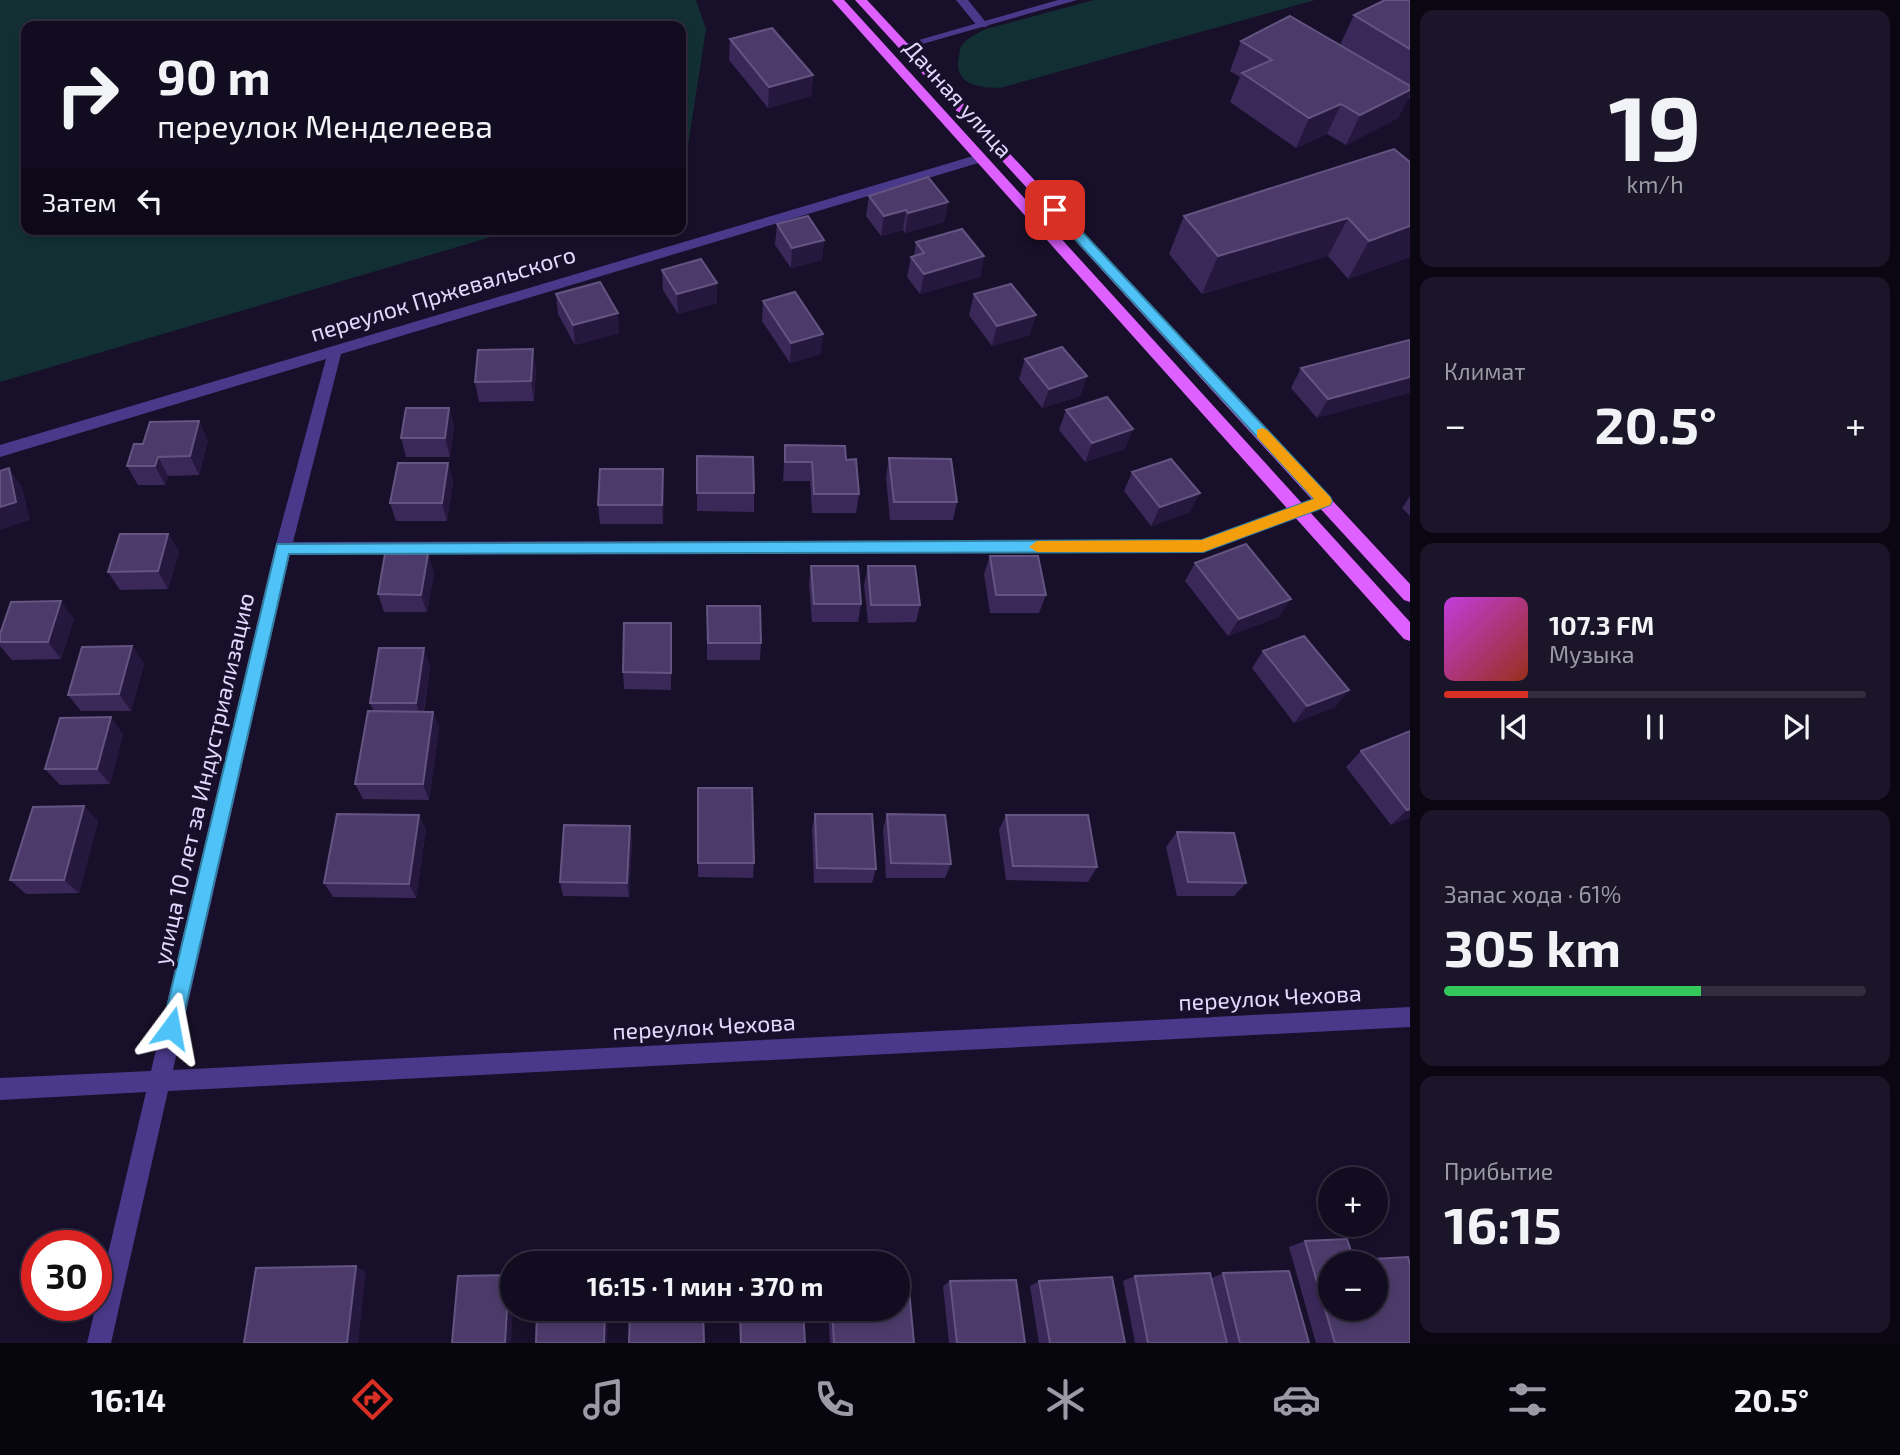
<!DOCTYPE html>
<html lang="ru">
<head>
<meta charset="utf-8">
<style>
  :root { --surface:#120c20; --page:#1b1529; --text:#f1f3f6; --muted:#9c9ba5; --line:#312c3e; --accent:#d93025 }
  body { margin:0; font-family:"Exo 2",sans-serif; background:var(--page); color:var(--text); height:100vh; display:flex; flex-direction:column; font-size:26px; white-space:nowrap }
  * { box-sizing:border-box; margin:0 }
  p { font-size:23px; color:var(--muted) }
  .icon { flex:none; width:38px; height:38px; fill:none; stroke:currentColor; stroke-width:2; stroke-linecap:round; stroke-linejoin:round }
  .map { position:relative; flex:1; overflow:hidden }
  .side { display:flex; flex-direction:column; gap:10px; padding:10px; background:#0a0712; width:490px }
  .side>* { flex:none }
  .hud { position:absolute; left:21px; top:21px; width:665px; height:214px; border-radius:14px; box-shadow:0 4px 10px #0003,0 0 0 2px var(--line); background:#120c20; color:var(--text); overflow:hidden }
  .controls { position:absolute; left:1318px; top:1167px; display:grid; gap:14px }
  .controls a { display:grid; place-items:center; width:70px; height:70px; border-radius:50%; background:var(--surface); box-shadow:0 4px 10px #0003,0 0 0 2px var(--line); font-size:35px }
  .speed { position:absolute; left:21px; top:1230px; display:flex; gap:14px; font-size:35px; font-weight:700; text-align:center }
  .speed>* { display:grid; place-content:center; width:91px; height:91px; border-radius:50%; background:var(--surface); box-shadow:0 4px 10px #0003,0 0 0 2px var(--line); line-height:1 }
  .speed .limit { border:10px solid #d22; background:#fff; color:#111 }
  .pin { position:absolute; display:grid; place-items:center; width:60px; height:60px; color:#fff; margin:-30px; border-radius:14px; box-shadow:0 4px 10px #0006 }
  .me { position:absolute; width:77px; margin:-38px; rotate:13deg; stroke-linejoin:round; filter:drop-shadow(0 0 5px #0008) }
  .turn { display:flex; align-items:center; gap:24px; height:147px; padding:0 21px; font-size:32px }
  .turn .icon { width:91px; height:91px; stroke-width:2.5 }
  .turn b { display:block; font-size:49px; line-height:60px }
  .then { display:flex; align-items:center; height:66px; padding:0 21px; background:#0003; gap:14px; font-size:26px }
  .big { font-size:52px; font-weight:700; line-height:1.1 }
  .side .tile { flex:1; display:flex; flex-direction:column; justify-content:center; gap:10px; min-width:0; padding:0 24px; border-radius:14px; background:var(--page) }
  .side .dial { align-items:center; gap:0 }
  .dial b { font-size:91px; line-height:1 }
  .song { display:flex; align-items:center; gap:21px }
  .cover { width:84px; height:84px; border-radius:10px; background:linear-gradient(135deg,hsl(290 70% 55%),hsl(10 70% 35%)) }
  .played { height:7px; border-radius:4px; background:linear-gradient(90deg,var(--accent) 20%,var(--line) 20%) }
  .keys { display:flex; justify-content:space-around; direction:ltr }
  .heat { display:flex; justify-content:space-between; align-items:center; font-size:38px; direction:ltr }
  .charge { height:10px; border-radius:5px; background:linear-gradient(90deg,#34c759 61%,var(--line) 0) }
  .trip { position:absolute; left:500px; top:1251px; width:410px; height:70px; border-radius:35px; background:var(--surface); box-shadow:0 4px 10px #0003,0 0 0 2px var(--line); font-weight:700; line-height:70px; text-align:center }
  .dock { display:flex; height:112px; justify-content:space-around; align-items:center; background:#07050d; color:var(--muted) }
  .dock .icon { width:49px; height:49px }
  .dock .on { color:var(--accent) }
  .dock b { font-size:32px; color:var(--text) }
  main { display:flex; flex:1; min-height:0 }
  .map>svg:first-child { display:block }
</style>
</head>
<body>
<main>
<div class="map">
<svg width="1410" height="1343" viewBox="0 0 1410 1343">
  <rect width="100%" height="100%" fill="#18102a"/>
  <path fill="#123034" d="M0 0H696L706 29 688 145 681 152V26H26V229H518L0 382Z
    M1094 0H1315L1000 88C977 88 953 84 959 56 960 52 959 48 962 45 967 38 978 33 986 29Z"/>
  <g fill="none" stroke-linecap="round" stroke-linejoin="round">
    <path fill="#49398a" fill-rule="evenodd" d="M956 0H968L988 25 986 27H978Z"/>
    <path fill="#49398a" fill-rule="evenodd" d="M1058 0H1077L908 48 898 46Z
      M980 154 985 155V161L341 354 293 542 1202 540 1300 505 1308 511 1306 515 1203 552 290 554 173 1070 1410 1007V1027L168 1091 111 1343H87L146 1092 0 1100V1078L151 1071 275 548 326 359 0 457V445Z"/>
    <path fill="#dd60ff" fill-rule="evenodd" d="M832 0H844L1410 622V641L1404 639Z
      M855 0H867L1410 584V602L1404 600Z"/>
  </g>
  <path fill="#3a2859" d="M1410 0V99L1408 98 1398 118 1346 145 1327 134 1296 148 1230 102 1240 77 1230 71 1241 41 1340 45 1354 15Z
    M730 39 813 75 811 96 768 108 729 60Z
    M1410 162V257L1348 279 1328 256 1202 294 1169 254 1184 216Z
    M869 196 948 202 944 222 905 233 903 230 881 236 866 216Z
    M777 224 824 240 822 260 791 268 775 245Z
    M916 242 984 256 980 277 920 294 907 277 911 257 914 256Z
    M662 270 717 283V303L678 314 663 290Z
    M556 294 619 333 575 345 558 314Z
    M974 294 1030 335 992 346 969 315Z
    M763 301 821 354 790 363 762 321Z
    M1409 340 1317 418 1291 388 1301 368Z
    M1025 359 1087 376 1080 396 1042 408 1019 379Z
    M536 369 534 401 479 402 475 382Z
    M449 408 454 427 450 457H406L401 438Z
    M1066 410 1125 449 1085 462 1059 430Z
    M208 440 199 475 168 476 165 485H138L127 466 143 444Z
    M785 445 846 460 859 494 856 513H812L810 481H783Z
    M697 456 754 493V512L697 511Z
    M889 458 957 502 953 520H890L886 477Z
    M448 463 453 482 447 521H396L390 503Z
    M1132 472 1190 512 1151 526 1124 491Z
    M664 488 663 524H600L598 505Z
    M1410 496V516L1402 508Z
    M168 534 179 552 168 589 120 590 108 572Z
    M428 554 434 573 427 612H384L378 594Z
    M990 556 1046 595 1039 613H990L984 574Z
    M1195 563 1279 617 1228 636 1185 581Z
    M811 566 861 604 858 622H812L809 584Z
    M868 566 920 605 916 622 868 623 864 585Z
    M707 606 761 643 760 660H707Z
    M74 619 61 659 12 660 0 646V634Z
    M671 623V690L624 689 623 672Z
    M132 646 144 664 131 711H81L68 695Z
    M1263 651 1349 690 1335 707 1294 723 1252 668Z
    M430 666 424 712H433L439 728 429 800 363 799 355 784 374 711 370 703Z
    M1410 731V817L1391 825 1346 767 1361 751Z
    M123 734 110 784 60 785 45 769Z
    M698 788 754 863 753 878 698 877Z
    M84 806 98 821 79 893 26 894 10 880Z
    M815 814 876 869 872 883H814L812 829Z
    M887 814 951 864 945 878H886L883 829Z
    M419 815 426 830 416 898 333 897 324 883Z
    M1006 815 1097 867 1088 882 1006 880 999 830Z
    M630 826 632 841 629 897 563 896 560 882Z
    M1177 832 1246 883 1234 896H1177L1166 847Z
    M1305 1241 1410 1343H1316L1289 1247Z
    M1223 1273 1309 1343H1135L1123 1281 1135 1276 1212 1278Z
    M950 1281 1025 1343H949L943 1286Z
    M1039 1281 1125 1343H1039L1030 1286Z
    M739 1309H803L805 1343H740Z
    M828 1309H898L914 1343H830Z"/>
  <path fill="#25173e" d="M813 75 811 96 768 108 769 87Z
    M1410 90V95L1398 118 1346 145 1360 115Z
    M1341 104 1327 134 1296 148 1309 118Z
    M948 202 944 222 905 233 908 213Z
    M906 210 903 230 881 236 884 216Z
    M1348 218 1328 256 1202 294 1218 256Z
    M1410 226V257L1348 279 1369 241Z
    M824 240 822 260 791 268 792 248Z
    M984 256 980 277 920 294 924 274Z
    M717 283V303L678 314 677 294Z
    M618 313 619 333 575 345 573 325Z
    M1036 315 1030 335 992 346 997 326Z
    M823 334 821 354 790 363 791 343Z
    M533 349 536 369 534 401 531 381Z
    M1087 376 1080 396 1042 408 1049 389Z
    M1410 377V393L1317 418 1328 399Z
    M449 408 454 427 450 457 445 438Z
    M199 421 208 440 199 475 190 456Z
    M1133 429 1125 449 1085 462 1092 443Z
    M158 457 168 476 165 485 155 466Z
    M448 463 453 482 447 521 442 503Z
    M9 468 22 487 30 520 0 530V507Z
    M663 469 664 488 663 524 662 505Z
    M1200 493 1190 512 1151 526 1160 507Z
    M168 534 179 552 168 589 158 571Z
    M428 554 434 573 427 612 421 595Z
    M1291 599 1279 617 1228 636 1239 619Z
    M61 601 74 619 61 659 48 642Z
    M671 623 672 640 671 690Z
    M132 646 144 664 131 711 119 694Z
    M424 648 430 666 422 720 416 703Z
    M1349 690 1335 707 1294 723 1307 706Z
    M433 712 439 728 429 800 423 784Z
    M111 717 123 734 110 784 97 769Z
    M84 806 98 821 79 893 64 880Z
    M1410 809V817L1391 825 1407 810Z
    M419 815 426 830 416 898 409 884Z
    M630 826 632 841 629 897 627 883Z
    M356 1266 366 1272 358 1343H347Z
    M509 1275 513 1279V1309L511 1343H505Z
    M605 1309H608L607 1343H604Z"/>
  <path fill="#4c3b6a" stroke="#645482" stroke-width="2" fill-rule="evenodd" d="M1385 0H1410V49L1354 15Z
    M1290 16 1410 86V90L1360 115 1341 104 1309 118 1242 73 1272 60 1241 41Z
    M772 28 813 75 769 87 730 39Z
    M1394 149 1410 162V226L1369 241 1348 218 1218 256 1184 216Z
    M928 177 948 202 908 213 906 210 884 216 869 196Z
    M808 216 824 240 792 248 777 224Z
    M962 229 984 256 924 274 911 257 924 253 916 242Z
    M701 259 717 283 677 294 662 270Z
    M600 282 618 313 573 325 556 294Z
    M1011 284 1036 315 997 326 974 294Z
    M795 292 823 334 791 343 763 301Z
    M1409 340 1410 341V377L1328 399 1301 368Z
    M1062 347 1087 376 1049 389 1025 359Z
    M533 349 531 381 475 382 478 350Z
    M1107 397 1133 429 1092 443 1066 410Z
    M406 408H449L445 438H401Z
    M199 421 190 456 158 457 155 466H127L134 444H143L150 422Z
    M785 445 845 446 846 460 856 459 859 494H814L812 462H785Z
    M697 456 753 457 754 493H697Z
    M889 458 951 459 957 502H894Z
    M1171 459 1200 493 1160 507 1132 472Z
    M398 463H448L442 503H390Z
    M9 468 16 502 0 507V471Z
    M600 469H663L662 505H598Z
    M120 534H168L158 571 108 572Z
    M1246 544 1291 599 1239 619 1195 563Z
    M385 554H428L421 595 378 594Z
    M990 556H1038L1046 595H996Z
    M811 566H858L861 604H814Z
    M868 566H915L920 605H871Z
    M61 601 48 642H0V634L11 602Z
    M707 606H760L761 643H708Z
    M624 623H671V673L623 672Z
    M1304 636 1349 690 1307 706 1263 651Z
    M132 646 119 694 68 695 82 647Z
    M379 648H424L416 703H370Z
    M368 711 433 712 423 784H355Z
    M111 717 97 769H45L60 718Z
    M1410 731V809L1407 810 1361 751Z
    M698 788H752L754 863H698Z
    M84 806 64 880H10L33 807Z
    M337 814 419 815 409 884 324 883Z
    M815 814H872L876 869 817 868Z
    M887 814 945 815 951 864 891 863Z
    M1006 815H1088L1097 867 1013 866Z
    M564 825 630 826 627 883 560 882Z
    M1177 832 1234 833 1246 883 1188 882Z
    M1347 1239 1354 1260 1408 1257 1410 1265V1343H1335L1305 1241ZM1330 1264H1376V1309H1330Z
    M356 1266 347 1343H244L256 1268Z
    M1289 1271 1309 1343H1240L1223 1273Z
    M1210 1273 1227 1343H1148L1135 1276Z
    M509 1275 505 1343H452L458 1276Z
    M1112 1277 1125 1343H1050L1039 1281Z
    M908 1279 914 1343H834L832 1309H898V1280Z
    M1016 1280 1025 1343H957L950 1281Z
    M537 1309H605L604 1343H536Z
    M630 1309H703L704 1343H629Z
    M740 1309H803L805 1343H741Z"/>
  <path fill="#4fc3f7" stroke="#337fa1" stroke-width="2" d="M1055 206 1059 207 1330 497 1332 501 1330 505 1203 552 289 554 181 1028 178 1035 171 1038 165 1035 162 1028 277 544 1202 540 1314 499 1051 213V207Z"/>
  <path fill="#f59e0b" d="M1262 428 1267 430 1330 497 1332 501 1330 505 1203 552H1037L1029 547 1037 541 1202 540 1314 499 1257 437V430Z"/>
  <g text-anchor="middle" stroke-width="7" stroke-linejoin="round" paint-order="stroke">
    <g font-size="23" fill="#e3d9ff" stroke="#18102a">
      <text transform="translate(958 99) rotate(48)" y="8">Дачная улица</text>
      <text transform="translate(443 294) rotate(-17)" y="8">переулок Пржевальского</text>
      <text transform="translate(204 779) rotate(-77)" y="8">улица 10 лет за Индустриализацию</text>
      <text transform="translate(1270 998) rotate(-3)" y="8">переулок Чехова</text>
      <text transform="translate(704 1027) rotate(-3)" y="8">переулок Чехова</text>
    </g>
  </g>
</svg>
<div class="controls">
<a>+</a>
<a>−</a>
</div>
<div class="speed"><div class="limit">30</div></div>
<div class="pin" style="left:1055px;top:210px;background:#d93025"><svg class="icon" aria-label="arrive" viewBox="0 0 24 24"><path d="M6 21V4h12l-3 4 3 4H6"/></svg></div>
<svg class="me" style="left:171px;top:1028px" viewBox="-20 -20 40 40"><path d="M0-17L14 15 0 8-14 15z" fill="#4fc3f7" stroke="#fff" stroke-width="4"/></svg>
<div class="trip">16:15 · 1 мин · 370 m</div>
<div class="hud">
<div class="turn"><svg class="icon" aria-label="right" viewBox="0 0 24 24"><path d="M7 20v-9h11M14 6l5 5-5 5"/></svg><div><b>90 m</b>переулок Менделеева</div></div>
<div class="then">Затем<svg class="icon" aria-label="left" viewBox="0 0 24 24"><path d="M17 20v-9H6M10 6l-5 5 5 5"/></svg></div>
</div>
</div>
<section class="side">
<div class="tile dial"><b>19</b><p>km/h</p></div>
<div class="tile"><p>Климат</p>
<div class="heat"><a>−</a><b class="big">20.5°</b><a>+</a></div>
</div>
<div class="tile">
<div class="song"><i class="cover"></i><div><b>107.3 FM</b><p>Музыка</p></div></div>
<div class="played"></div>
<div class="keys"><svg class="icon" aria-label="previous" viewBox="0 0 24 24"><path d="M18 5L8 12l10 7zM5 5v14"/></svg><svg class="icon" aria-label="pause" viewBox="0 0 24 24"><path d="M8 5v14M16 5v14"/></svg><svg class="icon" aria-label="next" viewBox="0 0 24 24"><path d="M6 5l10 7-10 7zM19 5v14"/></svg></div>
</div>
<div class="tile"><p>Запас хода · 61%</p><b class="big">305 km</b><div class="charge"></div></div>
<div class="tile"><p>Прибытие</p><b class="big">16:15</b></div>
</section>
</main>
<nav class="dock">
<b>16:14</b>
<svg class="icon on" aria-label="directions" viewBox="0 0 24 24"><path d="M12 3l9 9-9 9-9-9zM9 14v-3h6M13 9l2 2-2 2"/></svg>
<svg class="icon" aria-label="music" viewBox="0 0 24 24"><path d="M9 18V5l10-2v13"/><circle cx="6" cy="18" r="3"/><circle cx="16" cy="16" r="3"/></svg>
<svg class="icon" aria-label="phone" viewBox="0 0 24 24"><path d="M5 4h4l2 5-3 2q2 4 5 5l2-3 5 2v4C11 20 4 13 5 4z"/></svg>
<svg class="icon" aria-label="climate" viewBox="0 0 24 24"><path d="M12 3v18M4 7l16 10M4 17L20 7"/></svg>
<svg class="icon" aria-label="car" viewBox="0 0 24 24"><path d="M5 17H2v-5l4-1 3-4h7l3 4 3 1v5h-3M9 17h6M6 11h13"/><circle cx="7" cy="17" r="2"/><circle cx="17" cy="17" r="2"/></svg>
<svg class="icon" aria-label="filters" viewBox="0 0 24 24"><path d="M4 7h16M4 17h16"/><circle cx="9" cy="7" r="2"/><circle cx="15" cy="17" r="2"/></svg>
<b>20.5°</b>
</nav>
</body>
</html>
